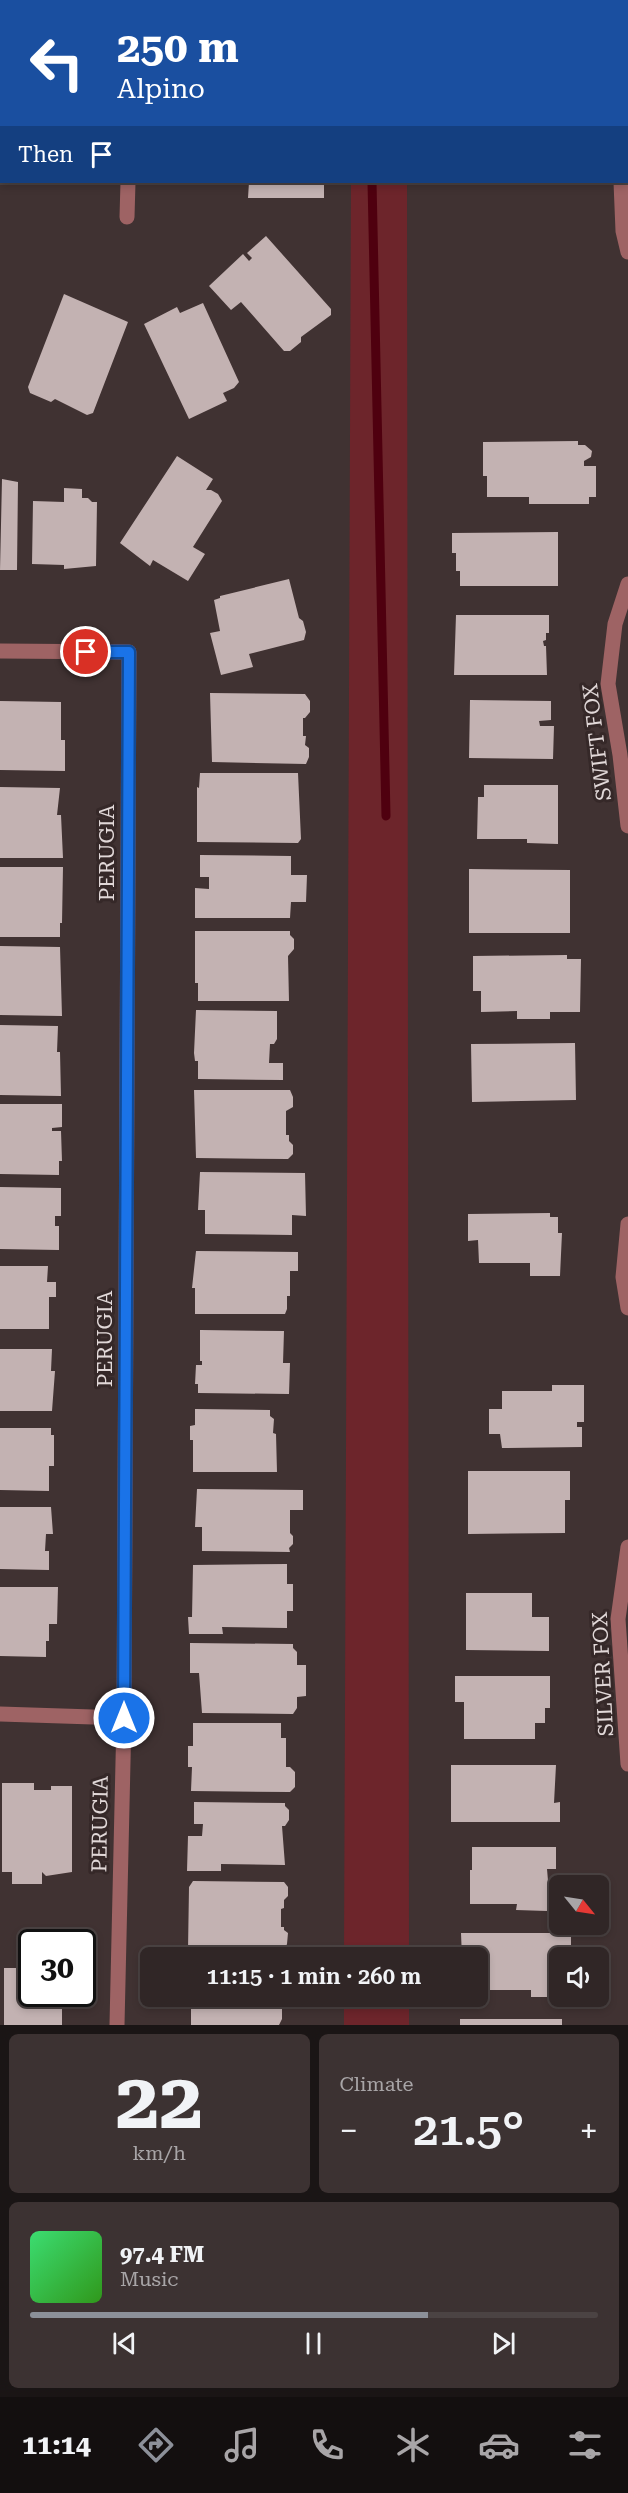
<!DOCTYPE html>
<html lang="en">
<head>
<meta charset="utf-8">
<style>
  :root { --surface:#302626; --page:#3c3232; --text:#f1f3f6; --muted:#a8a5a7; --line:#4b4343; --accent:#8c9099 }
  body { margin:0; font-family:"Roboto Serif",serif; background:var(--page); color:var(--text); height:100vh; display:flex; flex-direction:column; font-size:22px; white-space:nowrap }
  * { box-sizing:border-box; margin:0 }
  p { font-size:20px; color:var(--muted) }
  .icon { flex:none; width:33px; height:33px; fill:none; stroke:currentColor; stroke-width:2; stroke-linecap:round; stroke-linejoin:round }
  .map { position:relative; height:2025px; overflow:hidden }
  .drawer { display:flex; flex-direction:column; gap:9px; padding:9px; background:#1a1515; flex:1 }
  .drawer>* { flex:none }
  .guide { position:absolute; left:0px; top:0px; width:628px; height:183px; box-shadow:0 3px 9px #0003,0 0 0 2px var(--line); background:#1a4fa0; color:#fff; overflow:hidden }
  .needle { width:39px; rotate:120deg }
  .controls { position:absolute; left:549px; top:1875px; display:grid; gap:12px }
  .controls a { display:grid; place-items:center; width:60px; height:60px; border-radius:9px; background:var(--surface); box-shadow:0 3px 9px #0003,0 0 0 2px var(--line); font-size:30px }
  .speed { position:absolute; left:18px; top:1929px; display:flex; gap:12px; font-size:30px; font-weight:700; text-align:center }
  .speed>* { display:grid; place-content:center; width:78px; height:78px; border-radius:50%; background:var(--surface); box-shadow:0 3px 9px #0003,0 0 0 2px var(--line); line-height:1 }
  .speed .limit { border:3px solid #111; border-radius:9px; background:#fff; color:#111 }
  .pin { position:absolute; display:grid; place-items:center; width:51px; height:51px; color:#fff; margin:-26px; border:3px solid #fff; border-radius:50%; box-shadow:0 2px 6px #0007 }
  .me { position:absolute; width:66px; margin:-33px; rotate:0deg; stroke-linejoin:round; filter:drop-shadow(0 0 4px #0008) }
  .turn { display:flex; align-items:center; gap:21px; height:126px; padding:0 18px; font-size:27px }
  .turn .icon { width:78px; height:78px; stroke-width:2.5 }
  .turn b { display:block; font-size:42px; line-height:51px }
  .then { display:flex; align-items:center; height:57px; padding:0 18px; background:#0003; gap:12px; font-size:22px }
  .big { font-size:45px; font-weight:600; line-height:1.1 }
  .drawer .tile { flex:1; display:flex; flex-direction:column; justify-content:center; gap:9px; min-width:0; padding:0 21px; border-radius:9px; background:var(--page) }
  .drawer .dial { align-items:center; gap:0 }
  .dial b { font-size:78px; line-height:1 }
  .song { display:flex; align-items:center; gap:18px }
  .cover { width:72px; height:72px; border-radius:9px; background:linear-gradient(135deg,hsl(140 70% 55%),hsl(110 70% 35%)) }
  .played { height:6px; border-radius:3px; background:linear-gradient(90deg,var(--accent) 70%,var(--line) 70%) }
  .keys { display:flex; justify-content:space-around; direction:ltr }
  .heat { display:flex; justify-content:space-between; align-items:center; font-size:33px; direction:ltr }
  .drawer .tiles { flex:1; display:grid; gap:9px; grid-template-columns:1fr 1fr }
  .tile:last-child { grid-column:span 2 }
  .trip { position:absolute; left:140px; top:1947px; width:348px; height:60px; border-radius:9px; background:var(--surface); box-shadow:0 3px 9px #0003,0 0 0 2px var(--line); font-weight:600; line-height:60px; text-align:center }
  .menu { display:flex; height:96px; justify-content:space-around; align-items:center; background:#130f0f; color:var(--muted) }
  .menu .icon { width:42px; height:42px }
  .menu .selected { color:var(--accent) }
  .menu b { font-size:27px; color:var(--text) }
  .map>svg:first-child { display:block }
</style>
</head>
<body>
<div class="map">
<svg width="628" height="2025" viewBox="0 0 628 2025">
  <rect width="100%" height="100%" fill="#403232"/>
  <path fill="#6d252b" d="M351 182H407L409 1958 344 1957Z
    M344 1997H409V2025H344Z"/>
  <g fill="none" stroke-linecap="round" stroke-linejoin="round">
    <path stroke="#4f000f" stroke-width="9" d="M369 0V2
      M372 182 386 816"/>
  </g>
  <path fill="#c3b2b2" d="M249 182H324V198H248Z
    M266 236 331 309V315L301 337V342L290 351H284L241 302 231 310 209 286 243 254 249 261 252 258 247 253Z
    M64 294 128 322 93 413 87 415 55 399 51 402 30 393 28 387Z
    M203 303 239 382 234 388 223 393 227 401 189 419 144 324 177 307 180 313Z
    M578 441V445H585L592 451 591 457 584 461V466H596V497H589V504H529V497H487V476H483V442Z
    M177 456 213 479 206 490H211L218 494 222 501 193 547 205 554 188 581 153 560 150 566 120 543Z
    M2 479 18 482 17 570H0Z
    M64 488 82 489V498H88L92 502H97L96 566 64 569V565L32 564 33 501 64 502Z
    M558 532V586H460V571H456V553H452V533Z
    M289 579 299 618 303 621 306 632 304 640 249 654 253 667 221 675 210 633 220 631 214 600 220 598V596Z
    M456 615H549V633H546V640L543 641 544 646H546L547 675H454Z
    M210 693 305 694 310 701V712L305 718H303V736H306L305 745 309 748V757L306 764 212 762Z
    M470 700 551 701V720L539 721 540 726H554L553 759 469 758Z
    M0 701 61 702V740H65V771L0 770Z
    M200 773H298L301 839 298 843 197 842V787L199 788Z
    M484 785H558V844L527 843V839H477L478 797H484Z
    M0 787 60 788 57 815H61L63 858H0Z
    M200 855 291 856V875H307L306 902H291L290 918H195V888L209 889V877H200Z
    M0 867H63L62 923H60V937H0Z
    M469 869 570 870V933H469Z
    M195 931H290V935L294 939V949L288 956 289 1001H198V983H195Z
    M0 946 60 947 62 1016 0 1015Z
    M567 955V959H581L580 1012H550V1019H517V1011L481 1012V991H473V956Z
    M196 1010 277 1011V1039L274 1044H270L269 1063H283V1080L198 1079V1061H195L194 1053Z
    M0 1025 58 1026 57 1052H60L61 1096 0 1095Z
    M575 1043 576 1100 472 1102 471 1044Z
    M194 1090H290L293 1097V1107L286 1111V1135H289V1141L293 1145V1154L288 1159 196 1158Z
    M0 1104H62V1127L52 1128V1131H61L62 1161H59V1175L0 1174Z
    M200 1172 305 1173 306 1216 292 1215V1235L205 1234V1210H198Z
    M0 1187 61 1188V1216H55V1226H59V1250L0 1249Z
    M550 1213V1217H558V1233H562L560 1276H530V1263H479L478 1240 468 1241V1214Z
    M196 1251 298 1252V1271H290V1296H287V1309L285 1314H195V1288H192Z
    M0 1266H48L47 1282H56V1297H49V1329H0Z
    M200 1330 284 1331 283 1363H290L289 1394 198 1393V1384H195L196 1365H202V1361H200Z
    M0 1349H52L51 1371H55L52 1411H0Z
    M552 1385H584V1422H577V1427H582V1447L502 1448 500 1434H489V1409H502V1391H552Z
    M195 1409 270 1410V1416L274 1419 273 1433 276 1434 277 1472H193V1440H190V1426L195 1425Z
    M0 1428H51V1435H54V1466H49V1491L0 1490Z
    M468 1471H570V1500H565V1533L468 1534Z
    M197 1489 303 1490V1510H290V1533L293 1536V1544L289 1548 290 1552 202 1551V1527H195Z
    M0 1507H51L53 1534H46L45 1551H49V1570L0 1569Z
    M287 1564V1584H293V1611H287V1628L222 1627 223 1634H189L188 1617H192L193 1565Z
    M0 1587H58L57 1624H49V1641H46V1657L0 1656Z
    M466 1593H532V1617H549V1651L466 1650Z
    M190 1643 293 1644V1648L297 1652V1665H306V1696L297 1697V1708L293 1714 202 1713 199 1673H190Z
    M455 1676H550V1708H545V1723H535V1739H464V1702H455Z
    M193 1723H281V1738H286V1767H290L295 1772V1787L290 1792 191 1791 192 1767H188V1746H193Z
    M451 1765H556L554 1803 560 1802V1822H451Z
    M2 1783H34V1790H51V1786H72V1872L46 1876 42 1872V1884H12V1872H2Z
    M194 1802 285 1803V1806L289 1810V1820L285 1826H282L285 1865 221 1864V1871H187L188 1836H202L203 1824H194Z
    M472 1847H556V1869H547L550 1904H547V1911L516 1910 517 1904H470V1870H472Z
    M193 1881 284 1882 288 1887V1896L284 1900V1908L281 1909V1927H284V1930L288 1933 287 1944 284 1951 188 1950 189 1887Z
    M461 1933H571V1958H560V1997H531V1990H477V1958H462Z
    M4 1968H32V1994H62V2025H4Z
    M191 1996H292V2007H282V2019L279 2025H191Z
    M460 2019H562V2025H460Z"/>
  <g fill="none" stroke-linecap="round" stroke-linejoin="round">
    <path stroke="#9e6364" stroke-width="15" d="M131 2V0
      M627 85 628 82
      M621 182 623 231 628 252
      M127 217 128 182
      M628 584 615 624 608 684 620 755 628 826
      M0 651 129 652 124 1718 117 2025
      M628 1224 623 1277 628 1308
      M628 1547 618 1619 628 1764
      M0 1714 124 1718"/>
  </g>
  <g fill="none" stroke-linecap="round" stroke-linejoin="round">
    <g stroke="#114b97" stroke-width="15">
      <path id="route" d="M86 652H129L124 1718"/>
    </g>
    <use href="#route" stroke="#1a73e8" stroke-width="10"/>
  </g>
  <g text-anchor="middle" stroke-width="6" stroke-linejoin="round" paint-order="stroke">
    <g font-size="21" fill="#e1d8d8" stroke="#352828">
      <text transform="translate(597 742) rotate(-97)" y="7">SWIFT FOX</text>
      <text transform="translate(107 853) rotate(-90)" y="7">PERUGIA</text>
      <text transform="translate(105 1339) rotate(-90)" y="7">PERUGIA</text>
      <text transform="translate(603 1674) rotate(-93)" y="7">SILVER FOX</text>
      <text transform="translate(100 1824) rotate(-89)" y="7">PERUGIA</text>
    </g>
  </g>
</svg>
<div class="controls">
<a><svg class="needle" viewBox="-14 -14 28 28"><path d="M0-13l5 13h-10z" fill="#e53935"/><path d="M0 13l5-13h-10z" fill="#a8a5a7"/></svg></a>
<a><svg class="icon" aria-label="sound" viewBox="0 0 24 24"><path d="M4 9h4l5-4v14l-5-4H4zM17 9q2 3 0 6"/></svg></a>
</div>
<div class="speed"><div class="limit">30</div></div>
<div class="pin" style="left:86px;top:652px;background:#d93025"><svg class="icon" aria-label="arrive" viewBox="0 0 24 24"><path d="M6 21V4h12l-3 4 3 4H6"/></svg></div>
<svg class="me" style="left:124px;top:1718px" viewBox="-20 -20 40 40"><circle r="17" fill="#1a73e8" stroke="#fff" stroke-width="3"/><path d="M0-11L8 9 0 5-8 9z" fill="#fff"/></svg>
<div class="trip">11:15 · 1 min · 260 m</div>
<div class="guide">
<div class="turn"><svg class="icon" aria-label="left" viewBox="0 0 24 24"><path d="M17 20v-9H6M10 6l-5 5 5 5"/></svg><div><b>250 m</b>Alpino</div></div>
<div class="then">Then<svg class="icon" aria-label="arrive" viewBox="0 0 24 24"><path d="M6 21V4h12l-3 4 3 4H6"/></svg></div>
</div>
</div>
<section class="drawer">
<div class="tiles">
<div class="tile dial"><b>22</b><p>km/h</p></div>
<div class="tile"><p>Climate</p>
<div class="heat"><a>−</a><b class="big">21.5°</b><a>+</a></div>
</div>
<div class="tile">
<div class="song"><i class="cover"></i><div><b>97.4 FM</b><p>Music</p></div></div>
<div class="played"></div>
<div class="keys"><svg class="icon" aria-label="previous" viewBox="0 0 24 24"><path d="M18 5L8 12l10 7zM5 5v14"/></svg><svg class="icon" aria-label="pause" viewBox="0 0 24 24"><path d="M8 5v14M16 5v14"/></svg><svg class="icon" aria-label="next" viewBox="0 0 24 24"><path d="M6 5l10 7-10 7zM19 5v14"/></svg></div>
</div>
</div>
</section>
<nav class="menu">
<b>11:14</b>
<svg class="icon selected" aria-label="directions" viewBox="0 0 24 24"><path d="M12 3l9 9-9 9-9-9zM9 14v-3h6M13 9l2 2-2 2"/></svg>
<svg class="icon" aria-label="music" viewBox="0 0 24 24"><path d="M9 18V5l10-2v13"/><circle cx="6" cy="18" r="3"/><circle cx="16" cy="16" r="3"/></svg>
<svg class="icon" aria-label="phone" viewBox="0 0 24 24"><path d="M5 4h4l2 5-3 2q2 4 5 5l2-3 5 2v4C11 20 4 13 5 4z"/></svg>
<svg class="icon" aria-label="climate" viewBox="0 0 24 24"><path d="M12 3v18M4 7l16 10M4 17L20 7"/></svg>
<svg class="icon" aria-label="car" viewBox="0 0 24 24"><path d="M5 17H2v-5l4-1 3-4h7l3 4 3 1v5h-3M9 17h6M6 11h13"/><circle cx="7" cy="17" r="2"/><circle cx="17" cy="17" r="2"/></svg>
<svg class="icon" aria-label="filters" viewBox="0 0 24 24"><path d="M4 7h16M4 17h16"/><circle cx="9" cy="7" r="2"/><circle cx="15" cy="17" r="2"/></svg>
</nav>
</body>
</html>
